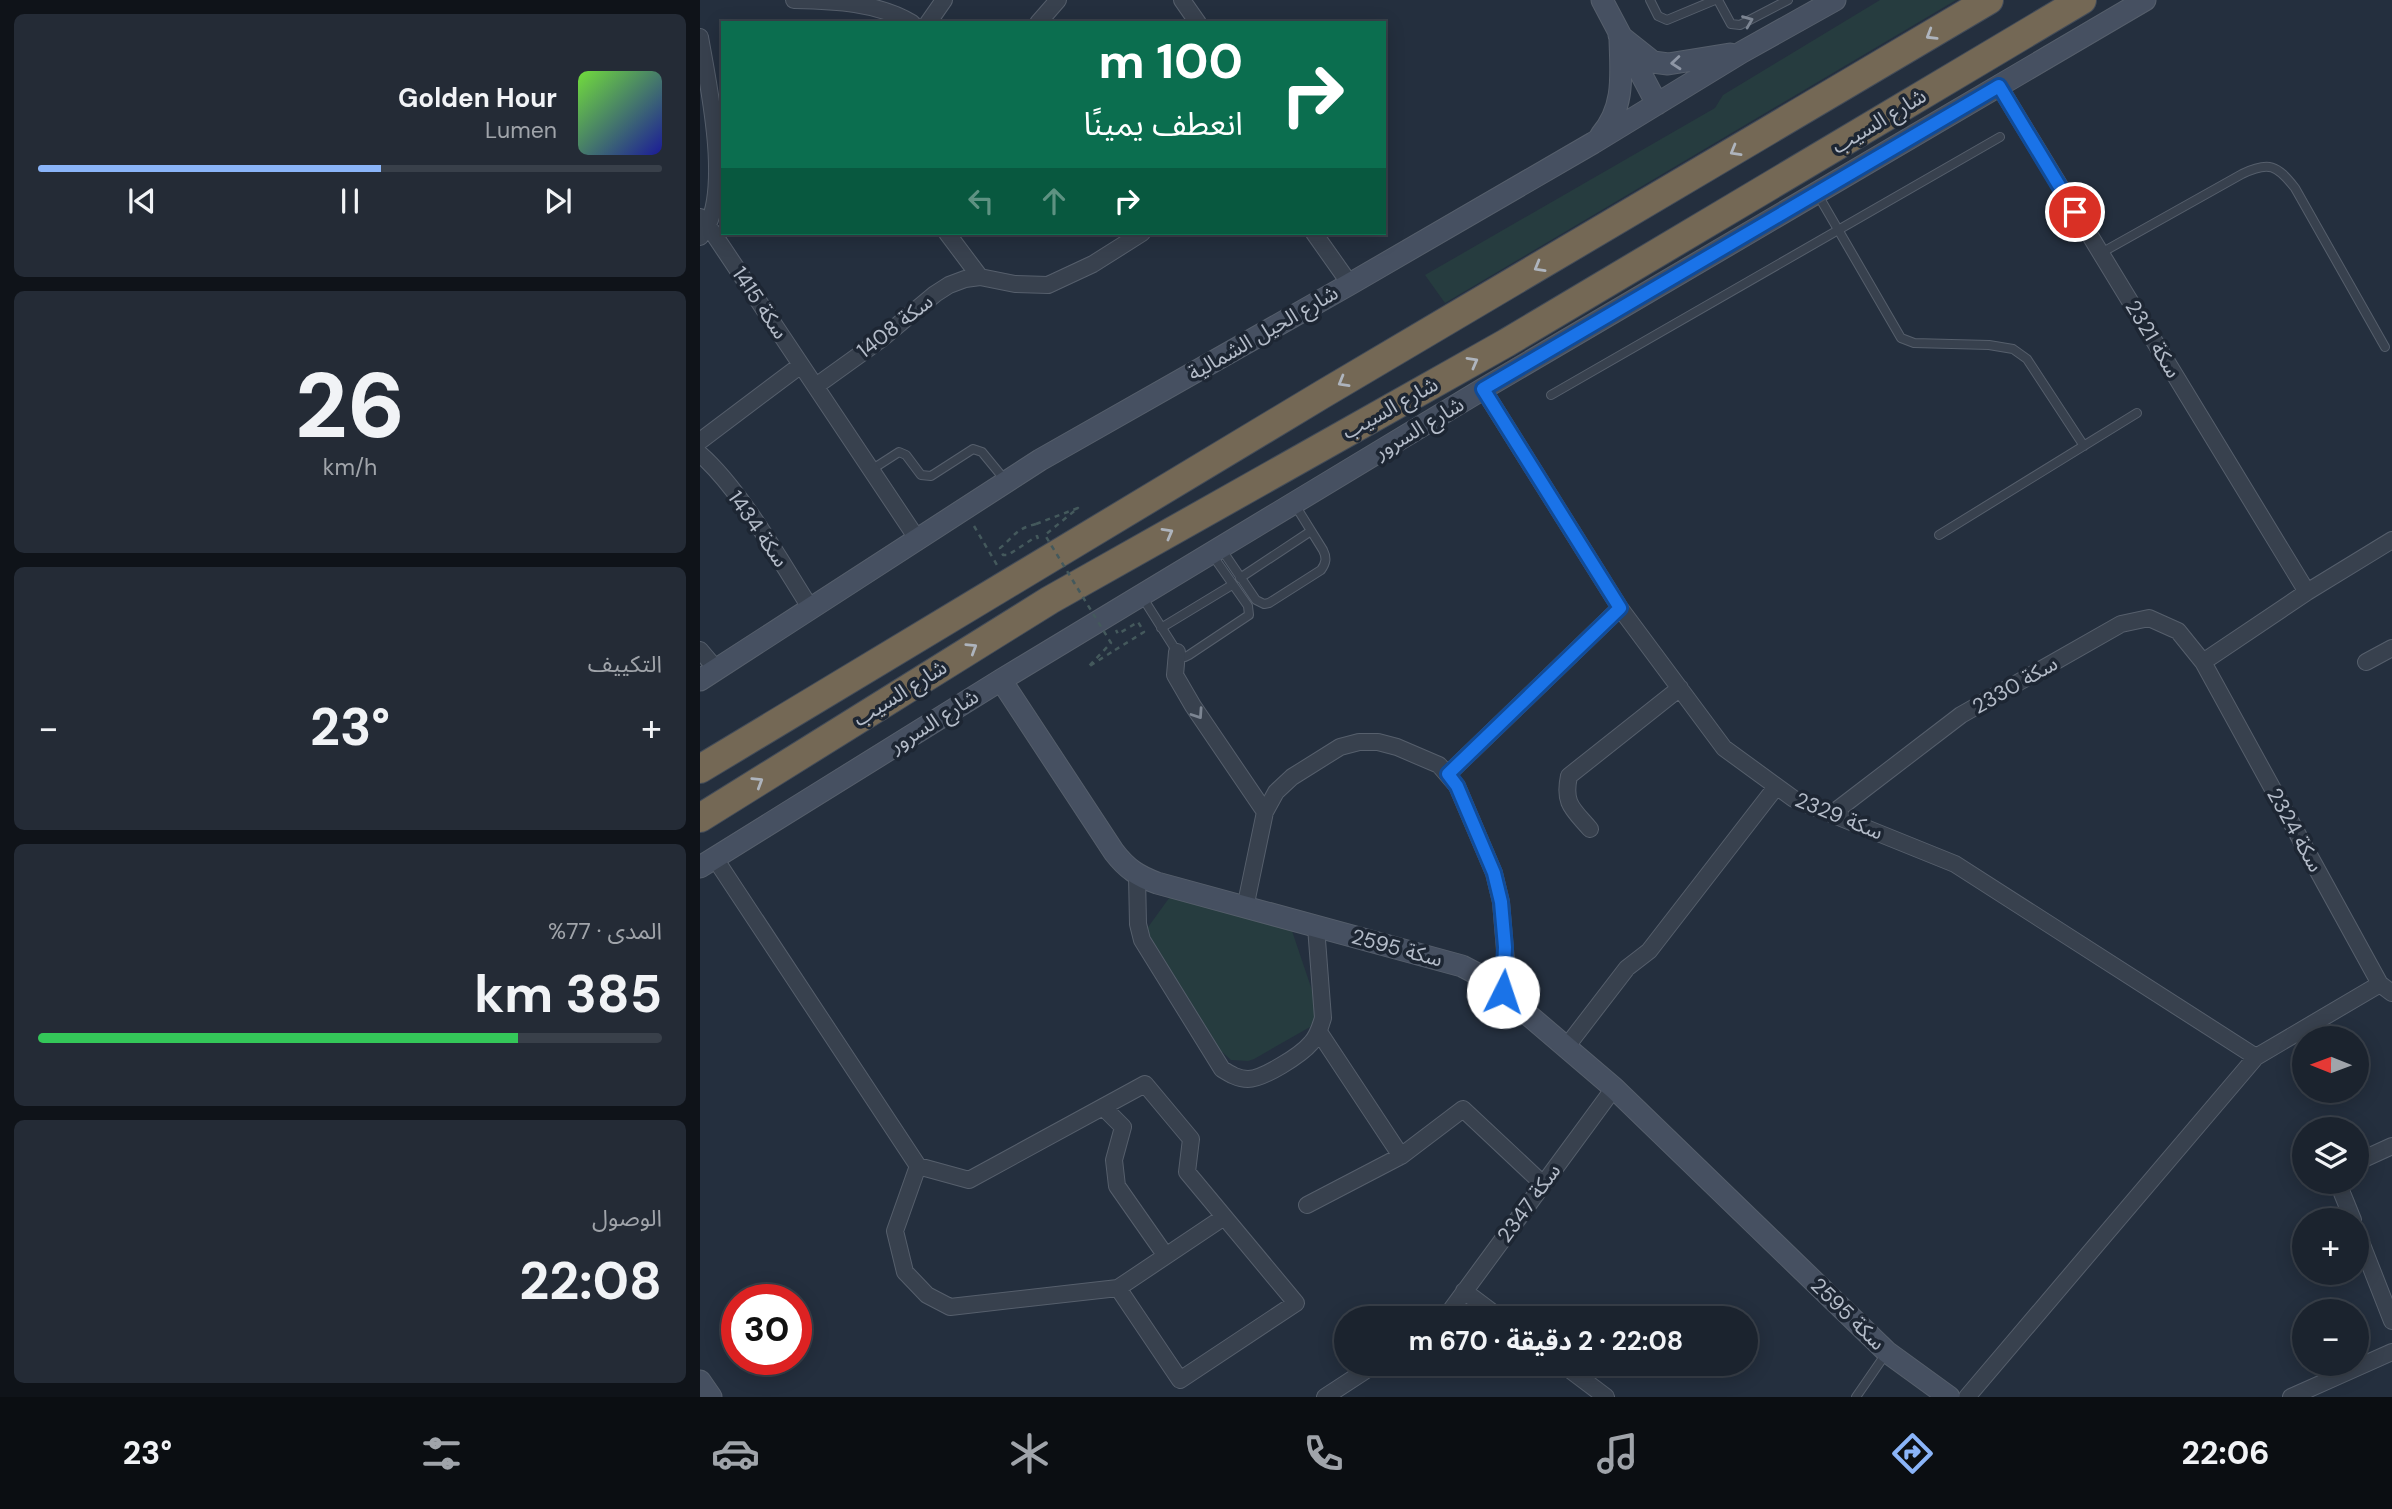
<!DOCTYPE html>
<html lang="ar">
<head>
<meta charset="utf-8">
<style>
  :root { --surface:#1b232e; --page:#242b36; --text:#f1f3f6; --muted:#a0a4aa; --line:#39404a; --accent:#8ab4f8 }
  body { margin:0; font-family:"DM Sans","Noto Sans Arabic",sans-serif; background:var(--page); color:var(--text); direction:rtl; height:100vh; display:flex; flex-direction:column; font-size:26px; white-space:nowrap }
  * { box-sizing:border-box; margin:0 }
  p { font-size:23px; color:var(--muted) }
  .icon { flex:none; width:38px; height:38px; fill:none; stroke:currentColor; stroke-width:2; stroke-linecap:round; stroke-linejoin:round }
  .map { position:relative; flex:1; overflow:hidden; direction:ltr }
  .side { display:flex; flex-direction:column; gap:14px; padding:14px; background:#0f1319; width:700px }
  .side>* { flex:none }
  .hud { position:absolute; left:21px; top:21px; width:665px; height:214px; border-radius:0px; box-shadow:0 4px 18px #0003,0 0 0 2px var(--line); direction:rtl; background:#0b6e4f; color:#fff; overflow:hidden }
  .needle { width:46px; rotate:271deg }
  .tools { position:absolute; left:1592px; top:1026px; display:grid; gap:14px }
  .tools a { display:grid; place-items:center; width:77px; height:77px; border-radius:50%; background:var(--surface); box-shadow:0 4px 18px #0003,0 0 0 2px var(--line); font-size:35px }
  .speed { position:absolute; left:21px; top:1284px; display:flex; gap:14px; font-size:35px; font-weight:700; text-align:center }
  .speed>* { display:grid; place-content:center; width:91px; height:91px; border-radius:50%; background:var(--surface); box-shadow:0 4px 18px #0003,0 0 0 2px var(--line); line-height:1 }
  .speed .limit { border:10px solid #d22; background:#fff; color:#111 }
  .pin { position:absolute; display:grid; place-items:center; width:60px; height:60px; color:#fff; margin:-30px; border:4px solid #fff; border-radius:50%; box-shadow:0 2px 7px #0007 }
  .me { position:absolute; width:77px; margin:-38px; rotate:4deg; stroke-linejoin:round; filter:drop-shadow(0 0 5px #0008) }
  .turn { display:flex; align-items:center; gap:24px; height:147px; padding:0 28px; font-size:32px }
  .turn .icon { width:91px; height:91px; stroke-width:2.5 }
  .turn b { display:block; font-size:49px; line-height:60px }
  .lanes { display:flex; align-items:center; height:66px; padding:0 28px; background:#0003; justify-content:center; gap:35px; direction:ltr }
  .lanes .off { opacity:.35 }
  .big { font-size:52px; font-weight:700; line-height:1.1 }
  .side .widget { flex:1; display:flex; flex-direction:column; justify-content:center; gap:10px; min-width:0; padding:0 24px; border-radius:10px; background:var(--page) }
  .side .dial { align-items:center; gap:0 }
  .dial b { font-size:91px; line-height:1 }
  .song { display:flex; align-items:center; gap:21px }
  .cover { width:84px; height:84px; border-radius:10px; background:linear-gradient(135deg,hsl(100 70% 55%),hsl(240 70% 35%)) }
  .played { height:7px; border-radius:4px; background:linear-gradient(90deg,var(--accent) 55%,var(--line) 55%) }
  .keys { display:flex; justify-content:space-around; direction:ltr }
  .heat { display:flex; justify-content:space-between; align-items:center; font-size:38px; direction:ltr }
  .charge { height:10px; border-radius:5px; background:linear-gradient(90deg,#34c759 77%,var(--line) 0) }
  .trip { position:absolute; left:634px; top:1306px; width:424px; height:70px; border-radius:35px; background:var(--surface); box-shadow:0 4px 18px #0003,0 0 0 2px var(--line); font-weight:700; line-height:70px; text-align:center; direction:rtl }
  .tabs { display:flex; height:112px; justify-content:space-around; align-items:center; background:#0b0e12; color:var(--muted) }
  .tabs .icon { width:49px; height:49px }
  .tabs .selected { color:var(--accent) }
  .tabs b { font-size:32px; color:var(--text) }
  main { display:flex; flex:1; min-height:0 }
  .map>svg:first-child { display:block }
</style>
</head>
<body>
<main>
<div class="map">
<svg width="1692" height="1397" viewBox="0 0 1692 1397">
  <rect width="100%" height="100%" fill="#242f3e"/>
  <path fill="#263c3f" d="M1180 0H1256L745 303 725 275 1015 108 1023 95Z
    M472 894 590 925 617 1005V1015L610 1027 554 1059 548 1061 531 1060 521 1051 446 930Z"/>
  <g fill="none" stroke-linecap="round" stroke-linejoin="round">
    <g stroke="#565f6c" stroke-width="10">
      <path id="lane" d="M950 0 958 16 967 20 1015 0
        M1018 0 1031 24 1040 25 1088 0
        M1118 195 1201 338 1214 343 1289 345 1313 349 1327 359 1384 446
        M1401 253 1542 174C1569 161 1577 165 1595 188L1685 347
        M851 395 1300 137
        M171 470 199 452 206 455 221 475 231 476 273 449 282 452 305 480
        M1239 535 1437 413
        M522 550 556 600 564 604 569 603 621 570C626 563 627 558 623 550L595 505
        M540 578 611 531
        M441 595 479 655 485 657 489 655 549 615 548 606 513 556
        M461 628 532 585
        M1156 1397 1185 1355"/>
    </g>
    <g stroke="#565f6c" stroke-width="18">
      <path id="street" d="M94 0C134 1 177 2 212 23
        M482 0 498 23
        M228 23 244 0
        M338 23 358 0
        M0 37C8 84 34 200 0 237
        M1299 86 1607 592
        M0 217 9 227 218 540
        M247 233 280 277
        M614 233 650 284
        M116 386 180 340 235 294 249 285 265 279 280 277 315 284 348 285 393 264 442 233
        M783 389 920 608 1024 748 1094 799 1255 864 1556 1057
        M0 441 101 365
        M0 454C41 490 81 562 111 609
        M0 650 17 670
        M477 652 475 675 493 706 565 812
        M1503 662 1607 592 1692 540
        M1666 662 1692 648
        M748 774 920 608
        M1133 813 1261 715 1421 624 1449 618 1478 631 1503 662 1680 984 1692 993
        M890 829C873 809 863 804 869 776L980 688
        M14 857 218 1166 269 1180 445 1084 491 1139 487 1172 596 1303 480 1380 418 1288
        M437 876 438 924 442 940 522 1069C530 1074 538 1079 548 1079 563 1079 601 1055 611 1043 618 1036 620 1027 623 1018L616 927
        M545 908 565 812 576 792 592 777 640 747 659 742H678L697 747 739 765 757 786 794 873 801 902 806 962 803 992
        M619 1032 701 1156
        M867 1046 927 968 949 951 1076 787
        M403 1107 423 1127 414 1160 417 1186 466 1256
        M1657 1162 1692 1146
        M218 1166 195 1231 205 1272 227 1295 250 1307 418 1288 524 1217
        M1642 1181V1193L1653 1220
        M607 1205 701 1156 763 1109 843 1184
        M1657 1232 1692 1321
        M764 1291 800 1318
        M745 1318 914 1088
        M861 1363 906 1397
        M625 1397 677 1363
        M1267 1397 1556 1057 1680 984
        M1591 1397 1692 1352"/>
    </g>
    <g stroke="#565f6c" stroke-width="23">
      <path id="secondary" d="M902 0 957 104
        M919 35 953 62 968 64 1030 54
        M901 135C925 107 921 75 920 40
        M0 680 340 460 650 284 893 143 1042 52 1135 0
        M301 680 414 852C427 869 438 876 457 883L762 966 785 978 914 1088 1187 1352 1249 1397
        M0 867 301 680 783 389 1445 0
        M0 1381 11 1397"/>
    </g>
    <g stroke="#434c59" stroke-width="30">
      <path id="highway" d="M0 769 623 394 1289 0
        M0 818 350 600 806 343 1382 0"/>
    </g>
    <path stroke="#44595c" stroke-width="2.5" stroke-dasharray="5 5" stroke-linecap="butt" d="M336 524C315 529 315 536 300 548L303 555H308L337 536 338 539
      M274 526 297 565
      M415 650 444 632 438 622 418 634 416 630"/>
    <use href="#lane" stroke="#38414e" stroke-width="8"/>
    <use href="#street" stroke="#38414e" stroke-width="16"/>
    <use href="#secondary" stroke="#465061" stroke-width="21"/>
    <use href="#highway" stroke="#746855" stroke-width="28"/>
    <path stroke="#44595c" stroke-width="2.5" stroke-dasharray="5 5" stroke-linecap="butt" d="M336 524 378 508 345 535 411 643 388 667 415 650"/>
  </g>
  <defs><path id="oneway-chevron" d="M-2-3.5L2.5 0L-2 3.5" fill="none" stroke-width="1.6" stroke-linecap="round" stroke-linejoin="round" transform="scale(1.75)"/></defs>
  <g stroke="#7c8592">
    <use href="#oneway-chevron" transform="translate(1048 21) rotate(-22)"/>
    <use href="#oneway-chevron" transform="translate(498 714) rotate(56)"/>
  </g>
  <g stroke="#aeb4bd">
    <use href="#oneway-chevron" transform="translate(1231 35) rotate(149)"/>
    <use href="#oneway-chevron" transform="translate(1035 151) rotate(150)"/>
    <use href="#oneway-chevron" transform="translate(839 267) rotate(150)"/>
    <use href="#oneway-chevron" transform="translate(773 362) rotate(-29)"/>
    <use href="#oneway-chevron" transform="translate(643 382) rotate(150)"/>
    <use href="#oneway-chevron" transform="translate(468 533) rotate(-29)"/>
    <use href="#oneway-chevron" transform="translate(272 648) rotate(-32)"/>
    <use href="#oneway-chevron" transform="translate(58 782) rotate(-32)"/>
  </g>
  <use stroke="#8e96a5" href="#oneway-chevron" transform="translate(976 63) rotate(175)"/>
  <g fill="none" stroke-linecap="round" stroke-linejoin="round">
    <g stroke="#114b97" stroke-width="18">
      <path id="route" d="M803 992 805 947 801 902 794 873 757 786 748 774 920 608 783 389 1299 86 1375 212"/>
    </g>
    <use href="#route" stroke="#1a73e8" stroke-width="12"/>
  </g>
  <g text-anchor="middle" stroke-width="7" stroke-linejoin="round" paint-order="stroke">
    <g font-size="21" fill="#b4bcc9" stroke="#1d2633">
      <text transform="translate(1179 121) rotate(-31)" y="7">شارع السيب</text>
      <text transform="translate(60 303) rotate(56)" y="7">سكة 1415</text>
      <text transform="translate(195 326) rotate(-38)" y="7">سكة 1408</text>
      <text transform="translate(563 333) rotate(-30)" y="7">شارع الحيل الشمالية</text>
      <text transform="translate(1453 339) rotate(59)" y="7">سكة 2321</text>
      <text transform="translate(690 408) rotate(-29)" y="7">شارع السيب</text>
      <text transform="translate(719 428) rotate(-31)" y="7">شارع السرور</text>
      <text transform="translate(58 529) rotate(55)" y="7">سكة 1434</text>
      <text transform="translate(1315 685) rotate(-30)" y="7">سكة 2330</text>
      <text transform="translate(200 693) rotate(-32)" y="7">شارع السيب</text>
      <text transform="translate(234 721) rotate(-32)" y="7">شارع السرور</text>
      <text transform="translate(1139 816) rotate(22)" y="7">سكة 2329</text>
      <text transform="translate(1595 830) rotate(61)" y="7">سكة 2324</text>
      <text transform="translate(697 948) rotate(15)" y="7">سكة 2595</text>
      <text transform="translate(829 1203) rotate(-54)" y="7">سكة 2347</text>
      <text transform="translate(1148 1314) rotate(44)" y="7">سكة 2595</text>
    </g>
  </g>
</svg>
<div class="tools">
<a><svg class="needle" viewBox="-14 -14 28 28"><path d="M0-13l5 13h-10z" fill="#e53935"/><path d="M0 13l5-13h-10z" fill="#a0a4aa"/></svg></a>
<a><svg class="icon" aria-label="layers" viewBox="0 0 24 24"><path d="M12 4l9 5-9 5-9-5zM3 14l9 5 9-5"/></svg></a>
<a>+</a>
<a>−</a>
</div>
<div class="speed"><div class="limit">30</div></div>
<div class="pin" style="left:1375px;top:212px;background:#d93025"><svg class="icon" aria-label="arrive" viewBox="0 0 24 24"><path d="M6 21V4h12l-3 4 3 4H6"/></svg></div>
<svg class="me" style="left:803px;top:992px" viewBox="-20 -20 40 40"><circle r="19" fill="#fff"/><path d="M0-13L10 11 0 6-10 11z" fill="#1a73e8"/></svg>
<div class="trip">22:08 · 2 دقيقة · 670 m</div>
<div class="hud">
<div class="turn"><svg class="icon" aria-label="right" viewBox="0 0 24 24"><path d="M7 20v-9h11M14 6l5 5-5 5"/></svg><div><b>100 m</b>انعطف يمينًا</div></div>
<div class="lanes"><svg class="icon off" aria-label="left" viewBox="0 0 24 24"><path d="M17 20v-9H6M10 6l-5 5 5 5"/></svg><svg class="icon off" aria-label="ahead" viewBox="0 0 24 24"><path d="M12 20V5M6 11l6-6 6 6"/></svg><svg class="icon" aria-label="right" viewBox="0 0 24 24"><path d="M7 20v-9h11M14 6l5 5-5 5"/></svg></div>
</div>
</div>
<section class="side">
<div class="widget">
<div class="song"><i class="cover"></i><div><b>Golden Hour</b><p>Lumen</p></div></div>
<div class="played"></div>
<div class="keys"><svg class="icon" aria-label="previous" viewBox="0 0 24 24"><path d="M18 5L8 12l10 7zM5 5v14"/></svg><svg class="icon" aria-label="pause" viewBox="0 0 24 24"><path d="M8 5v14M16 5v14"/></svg><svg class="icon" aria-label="next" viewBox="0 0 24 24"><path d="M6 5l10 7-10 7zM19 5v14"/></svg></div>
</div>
<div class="widget dial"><b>26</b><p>km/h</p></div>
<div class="widget"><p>التكييف</p>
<div class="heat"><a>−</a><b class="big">23°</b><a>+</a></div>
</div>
<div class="widget"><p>المدى · 77%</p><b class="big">385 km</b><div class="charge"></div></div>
<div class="widget"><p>الوصول</p><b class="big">22:08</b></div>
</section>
</main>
<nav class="tabs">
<b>22:06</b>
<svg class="icon selected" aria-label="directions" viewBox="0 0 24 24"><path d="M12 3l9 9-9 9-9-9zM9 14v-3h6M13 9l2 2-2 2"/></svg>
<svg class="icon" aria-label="music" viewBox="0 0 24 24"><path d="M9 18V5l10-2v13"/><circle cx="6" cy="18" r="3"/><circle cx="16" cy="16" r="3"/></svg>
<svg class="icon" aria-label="phone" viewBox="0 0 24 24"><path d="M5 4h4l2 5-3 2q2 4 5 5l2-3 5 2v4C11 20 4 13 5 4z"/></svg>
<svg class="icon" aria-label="climate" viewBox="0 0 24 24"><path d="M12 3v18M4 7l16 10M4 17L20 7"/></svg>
<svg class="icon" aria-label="car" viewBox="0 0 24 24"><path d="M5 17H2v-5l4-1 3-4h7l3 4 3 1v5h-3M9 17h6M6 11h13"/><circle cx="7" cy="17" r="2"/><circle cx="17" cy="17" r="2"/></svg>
<svg class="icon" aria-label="filters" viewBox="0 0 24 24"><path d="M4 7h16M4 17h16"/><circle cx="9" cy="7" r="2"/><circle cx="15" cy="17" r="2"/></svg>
<b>23°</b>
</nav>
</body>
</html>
